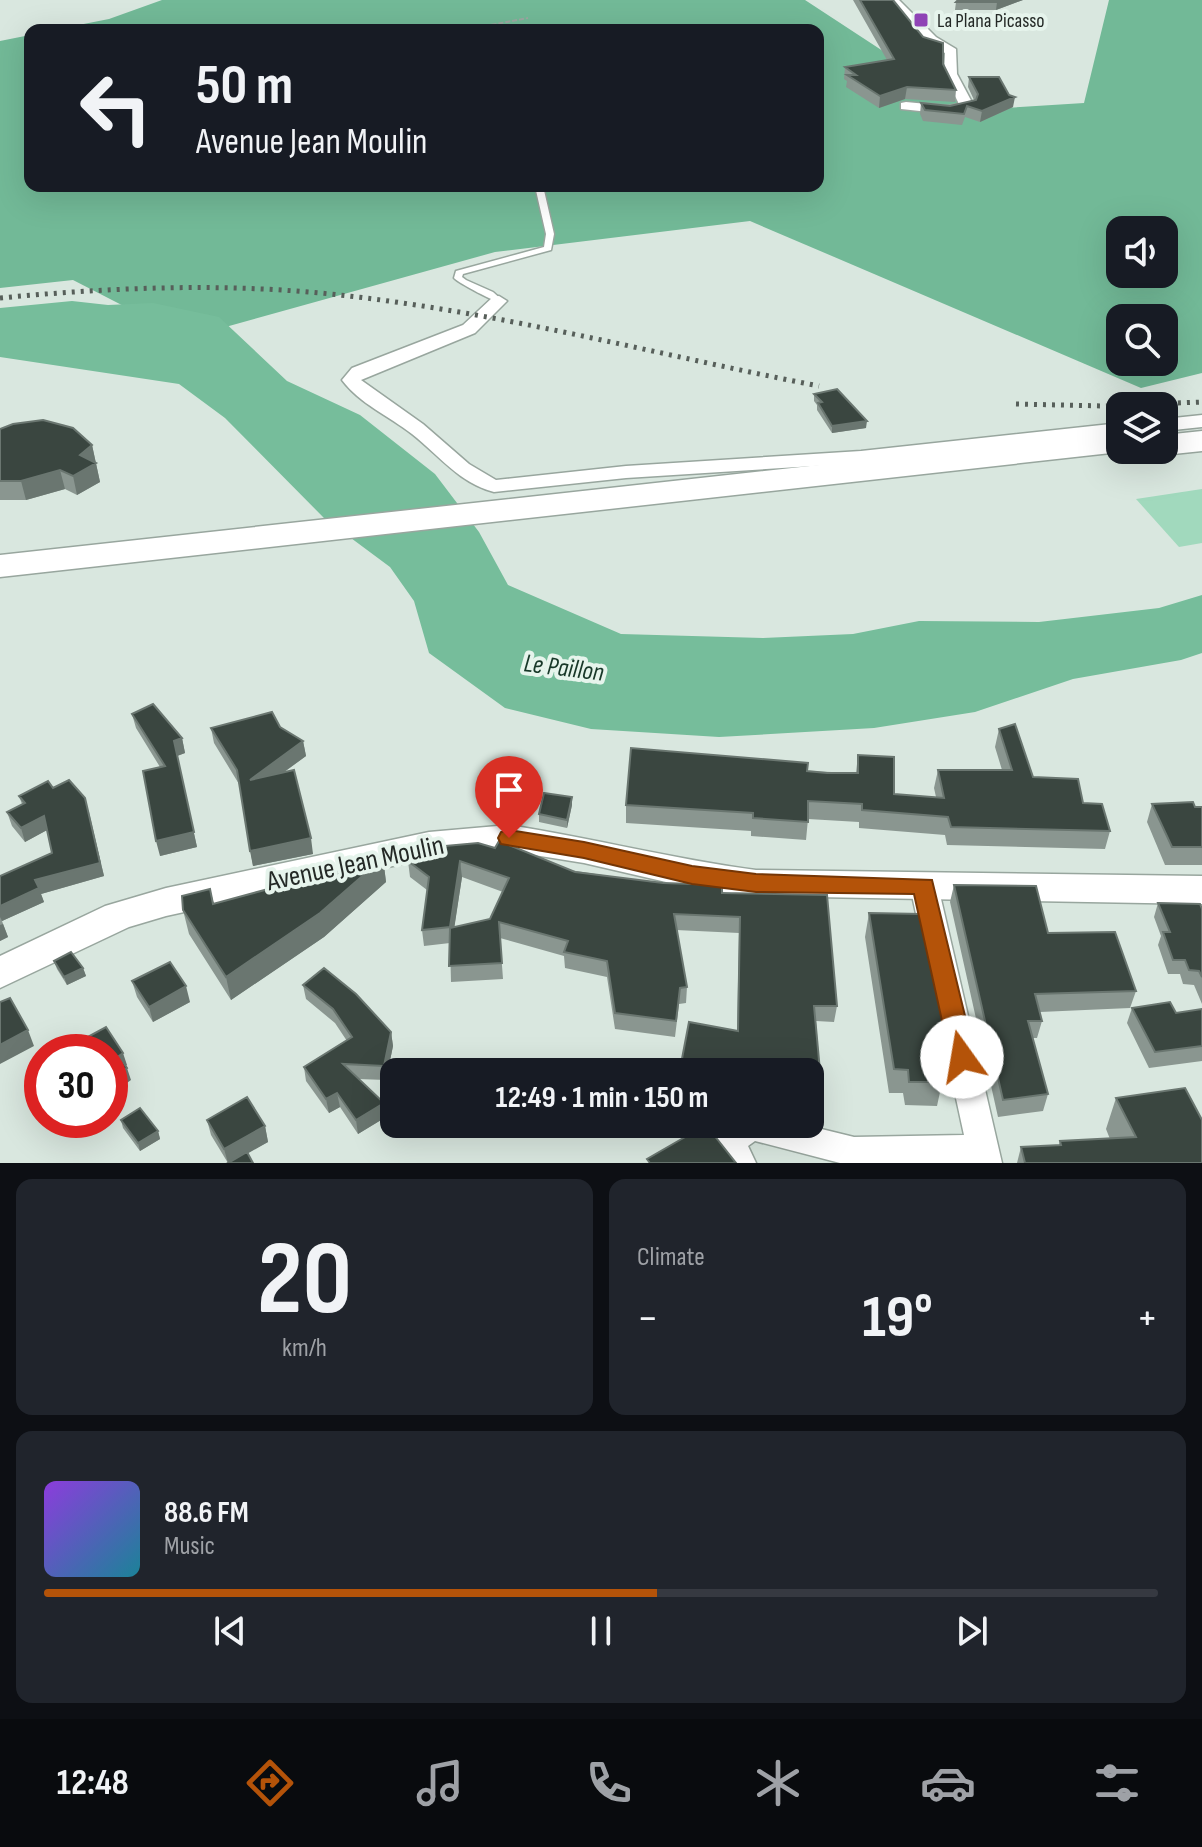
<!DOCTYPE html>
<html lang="en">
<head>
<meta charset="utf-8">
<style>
  :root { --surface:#171b24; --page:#20242c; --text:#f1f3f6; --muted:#9ea1a6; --line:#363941; --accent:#b45309 }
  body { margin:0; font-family:"Sofia Sans Condensed",sans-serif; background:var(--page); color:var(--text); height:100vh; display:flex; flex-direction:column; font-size:30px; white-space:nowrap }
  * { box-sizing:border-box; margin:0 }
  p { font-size:26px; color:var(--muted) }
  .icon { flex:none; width:44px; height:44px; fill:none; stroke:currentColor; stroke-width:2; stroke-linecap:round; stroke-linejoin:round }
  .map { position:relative; height:1163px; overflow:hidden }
  .drawer { display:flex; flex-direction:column; gap:16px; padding:16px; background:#0d0f14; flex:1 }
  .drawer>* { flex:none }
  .hud { position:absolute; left:24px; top:24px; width:800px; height:168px; border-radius:16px; box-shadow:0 8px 32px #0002; background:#171b24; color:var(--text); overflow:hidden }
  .fabs { position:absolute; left:1106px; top:216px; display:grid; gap:16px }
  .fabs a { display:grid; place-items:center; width:72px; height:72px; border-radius:16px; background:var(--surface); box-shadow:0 8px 32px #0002; font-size:40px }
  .speed { position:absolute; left:24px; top:1034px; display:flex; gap:16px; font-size:40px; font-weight:700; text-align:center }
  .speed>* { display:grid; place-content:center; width:104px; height:104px; border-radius:50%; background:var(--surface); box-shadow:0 8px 32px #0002; line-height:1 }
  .speed .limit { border:12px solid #d22; background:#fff; color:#111 }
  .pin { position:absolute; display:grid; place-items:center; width:68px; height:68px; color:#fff; margin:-82px -34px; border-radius:50% 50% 50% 0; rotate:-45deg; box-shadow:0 0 8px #0007 }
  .pin .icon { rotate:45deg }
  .me { position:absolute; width:88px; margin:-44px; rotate:347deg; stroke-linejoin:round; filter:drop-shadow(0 0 6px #0008) }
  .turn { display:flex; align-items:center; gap:28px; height:168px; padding:0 40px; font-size:36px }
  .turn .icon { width:104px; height:104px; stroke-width:2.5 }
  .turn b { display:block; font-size:56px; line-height:68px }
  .big { font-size:60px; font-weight:700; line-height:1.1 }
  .drawer .widget { flex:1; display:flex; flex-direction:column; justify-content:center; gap:12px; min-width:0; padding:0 28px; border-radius:16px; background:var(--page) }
  .drawer .dial { align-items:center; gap:0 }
  .dial b { font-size:104px; line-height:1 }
  .song { display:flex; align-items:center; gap:24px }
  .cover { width:96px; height:96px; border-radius:12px; background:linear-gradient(135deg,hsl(270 70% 55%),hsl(190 70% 35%)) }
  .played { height:8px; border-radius:4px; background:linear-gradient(90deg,var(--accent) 55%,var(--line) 55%) }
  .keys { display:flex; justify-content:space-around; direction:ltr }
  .heat { display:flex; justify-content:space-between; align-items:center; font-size:44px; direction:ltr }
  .drawer .tiles { flex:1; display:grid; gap:16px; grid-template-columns:1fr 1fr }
  .widget:last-child { grid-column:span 2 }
  .trip { position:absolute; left:380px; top:1058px; width:444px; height:80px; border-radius:16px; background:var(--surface); box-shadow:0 8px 32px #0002; font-weight:700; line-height:80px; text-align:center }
  .menu { display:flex; height:128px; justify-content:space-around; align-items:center; background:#090b0e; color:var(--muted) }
  .menu .icon { width:56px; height:56px }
  .menu .current { color:var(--accent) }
  .menu b { font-size:36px; color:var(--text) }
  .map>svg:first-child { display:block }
</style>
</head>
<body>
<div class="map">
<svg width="1202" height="1163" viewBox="0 0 1202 1163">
  <rect width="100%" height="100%" fill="#d9e7df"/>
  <path fill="#a1d9bd" d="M1202 489V543L1179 547 1136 499Z"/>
  <path fill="#72b997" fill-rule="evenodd" d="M162 0H805L973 110 1084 103 1109 0H1202V373L1141 388 750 221 495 252 186 338 73 280 0 288V41L30 35V186H818V30H53L109 19ZM1120 230H1164V274H1120ZM1120 318H1164V362H1120Z"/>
  <path fill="#76bd9b" d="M72 301 108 305 153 303 219 317 287 381 360 415 435 474 479 532 508 585 621 634 763 638 853 634 919 621 1039 622 1159 608 1202 595V653L1181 660 1073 679 975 712 874 728 719 737 591 729 505 708 429 653 414 601 390 567 324 518 225 418 179 384 0 357V308Z"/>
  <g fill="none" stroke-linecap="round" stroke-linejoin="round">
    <g stroke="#98a69e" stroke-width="3">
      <path id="service" d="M535 186H543L554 234 551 250 463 274 462 277 466 280 493 292 503 301 502 303C495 302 460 284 454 278L456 271 544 247 546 234Z"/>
    </g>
    <g stroke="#98a69e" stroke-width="3">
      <path id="minor" d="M887 0H899L936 37 956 49 957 74 974 106 972 109 948 114 901 109V103L906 102 948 106 959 104 944 74 945 53 928 43Z
        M499 296 507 301 475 333 361 380 423 424 469 464 496 480 626 466 861 451 1120 423V435L861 463 626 478 494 492C459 483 439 455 412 434 389 416 360 404 342 380L352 368 463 325 493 297Z
        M1202 415V427L1164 431V419Z
        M924 875 934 878 938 886 1002 1163H840L755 1141 748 1146 756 1163H720C714 1148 712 1133 727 1124H801L854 1137 964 1135 910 886 914 878Z"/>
    </g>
    <g stroke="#98a69e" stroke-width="3">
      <path id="tertiary" d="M509 825C592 838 673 859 756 870L1202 876V904L756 896 692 888 584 863 509 851 429 858 166 916 129 927 0 988V956L105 906 166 888 429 832Z"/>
    </g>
    <g stroke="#98a69e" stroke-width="3">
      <path id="primary" d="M1202 431V451L1164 455 1151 450H1164V435Z
        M1120 432V450H1126L1120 452 0 577V555Z"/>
    </g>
    <path stroke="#9ca7a1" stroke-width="2" stroke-dasharray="5 2" stroke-linecap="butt" d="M464 30 528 18"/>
    <use href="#service" fill="#fff" fill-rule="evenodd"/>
    <use href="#minor" fill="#fff" fill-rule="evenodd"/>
    <use href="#tertiary" fill="#fff" fill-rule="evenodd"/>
    <use href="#primary" fill="#fff" fill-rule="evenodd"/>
    <path stroke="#575f5a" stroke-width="5" stroke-dasharray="3 6" stroke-linecap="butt" d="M0 298C106 288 213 283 320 293 489 309 653 354 819 386
      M1016 404 1105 406 1202 402"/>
  </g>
  <path fill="#8a9690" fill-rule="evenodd" d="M853 0H893L943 64 956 90 955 102 905 99 879 108 846 87 847 81 844 79 845 67 887 60Z
    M958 0H1023L996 10H955L956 2Z
    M969 77 1013 107 980 122 965 117 962 125 923 121 920 114 921 103 950 106 974 100 968 87Z
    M814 394 866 428 832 433 817 410V405L814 401Z
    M0 429 92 445 100 482 77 495 65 489 26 500H0Z
    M132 714 182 738 185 753 177 756 197 847 160 856V767L136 728Z
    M280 727 303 741 306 756 283 773 313 854 253 866 239 784 214 743 211 728Z
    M999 729 1033 777 1083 803 1110 831 1105 849 947 845 945 835 859 828V822L808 819 806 840 751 836V831L626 823V805L807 771 856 773 858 755 894 794 936 797 934 788 938 770H1002L995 747Z
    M53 788 89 812 104 876 41 894 44 902 2 921 8 937 0 941V876L52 853 47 830 25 842 12 826 7 812 22 804 19 796Z
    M1152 804 1202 807V865H1165L1147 822Z
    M572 805 567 828 539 822V814Z
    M423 848 722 893 837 1006 834 1022 816 1021 821 1082 819 1098 810 1097V1072H680L681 1064 737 1031 739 933 676 930 687 987 686 1003 679 1004 675 1037 615 1029 607 977 565 968 564 956 500 938 503 979 451 982 450 943 424 946 422 930 427 890 410 877 408 861 423 851ZM462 877 503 892 490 919 454 928Z
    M383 858 386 882 324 937 231 1000 189 934 183 910 210 889 214 904Z
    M954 885 1048 933 1136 991 1130 1008 1040 1012 1042 1021 1037 1038H1033L1048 1094 1043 1111 998 1117 950 902Z
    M1158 903 1202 909V1004L1194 985 1183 984 1180 974H1168L1158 945 1161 936 1154 917Z
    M869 913 953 1068 947 1092H940L937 1106 905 1105 903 1093H889L865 937Z
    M54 961 83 968 86 976 67 985 57 969Z
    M132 981 190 1002 153 1022 137 997Z
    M303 985 391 1032 393 1046 386 1080 358 1079 384 1103 386 1117 358 1134 340 1107 329 1113 306 1081 304 1067 347 1041 335 1023 306 999Z
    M1132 1008 1176 1013 1202 1009V1061L1149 1068 1127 1023Z
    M1116 1098 1202 1163H1017L1021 1147 1059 1145 1060 1141 1110 1139 1106 1129Z
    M121 1120 158 1131 160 1139 140 1151 123 1128Z
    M207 1120 265 1126 268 1142 228 1163 211 1135Z"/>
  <path fill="#6a7670" d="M1002 0H1023L996 10 997 2Z
    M907 87 905 99 879 108 880 96Z
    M1015 97 1013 107 980 122 982 111Z
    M867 421 866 428 832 433V426Z
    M92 445 100 482 77 495 73 476 80 455Z
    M60 470 65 489 26 500 21 481Z
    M182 738 185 753 177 756 197 847 160 856 156 841 174 741Z
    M303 741 306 756 252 795 250 780Z
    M572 797V805L567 828V820Z
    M85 798 104 876 41 894 44 902 2 921 0 917V906L35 880Z
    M44 816 49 829 25 842 21 828Z
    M311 838 313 854 253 866 250 851Z
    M383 858 386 882 324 937 231 1000 226 977Z
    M460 861 462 877 452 943 450 927Z
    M3 924 8 937 0 941V925Z
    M83 968 86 976 67 985 64 977Z
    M186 986 190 1002 153 1022 149 1007Z
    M28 1030 34 1046 0 1064V1045Z
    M391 1032 393 1046 386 1080 384 1066Z
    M123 1053 127 1065 123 1068 119 1056Z
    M127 1068 131 1080 110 1095V1080Z
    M337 1093 340 1107 329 1113 326 1099Z
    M384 1103 386 1117 358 1134 356 1120Z
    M265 1126 268 1142 231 1163H228L224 1149Z
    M158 1131 160 1139 140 1151 138 1143Z"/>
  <path fill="#3a4640" stroke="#6a7670" stroke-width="2" d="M860 0H893L923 37 943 43V64L956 90 907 87 880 96 847 75H856L845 67 894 59Z
    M958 0H1002L997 2H956Z
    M969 77H999L1009 95 1015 97 982 111 967 106 964 114 925 110 921 103 950 106 976 100 978 94Z
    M837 389 867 421 832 426 818 403 822 402 814 394Z
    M43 420 73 428 92 445 80 455 96 463 73 476 60 470 21 481H0V429L13 424Z
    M153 704 182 738 174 741 194 832 156 841 143 771 165 766 132 714Z
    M272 712 280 727 303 741 250 780 294 770 311 838 250 851 237 770 211 728Z
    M1015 724 1033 777 1078 779 1083 803 1102 804 1110 831 951 827 948 817 862 810V804L808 801V822L753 818V813L626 805 631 748 808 763 807 771 827 773H858V755L894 757V794L944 798 938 770H1012L999 729Z
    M69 780 85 798 100 863 35 880 39 888 0 906V876L52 853 44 816 21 828 7 812 25 803 19 796 48 781 53 788Z
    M544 793 572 797 567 820 539 814Z
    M1193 802 1195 807H1202V847H1172L1152 804Z
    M499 841 575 872 663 883 722 885V893L827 895 837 1006H814L821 1082 810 1081V1072H724L681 1064 689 1022 738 1031 740 917 674 914 687 987 680 988 676 1021 615 1013 607 961 564 952 568 941 499 922 502 963 449 966 450 928 490 919 509 878 460 861 450 927 422 930 429 877 408 861 426 849 423 848 478 843 495 848Z
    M383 858 320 913 226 977 183 910 182 896 210 889 213 904Z
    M954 885 1036 886 1048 933 1115 932 1136 991 1035 994 1042 1021H1028L1048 1094 1003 1100Z
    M1158 903 1200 904 1202 909V977L1199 971 1189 970 1185 960H1173L1163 932H1170Z
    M869 913 922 914 953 1068H939L943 1082H909L908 1070 894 1069Z
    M71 952 83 968 64 977 54 961Z
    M170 962 186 986 149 1007 132 981Z
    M324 968 356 994 391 1032 384 1066 343 1064 384 1103 356 1120 337 1093 326 1099 304 1067 352 1037 333 1009 303 985Z
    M10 998 28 1030 0 1045V1002Z
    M1170 1002 1176 1013 1202 1009V1046L1155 1052 1132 1008Z
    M106 1027 123 1053 119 1056 127 1068 110 1080V1052H73L69 1047Z
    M1185 1088 1202 1120V1163H1025L1021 1147 1061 1145 1060 1141 1136 1137 1116 1098Z
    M247 1097 265 1126 224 1149 207 1120Z
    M140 1108 158 1131 138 1143 121 1120Z
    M706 1125 736 1163H650L647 1159Z
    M247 1152 253 1163H228Z"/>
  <path fill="#b45309" stroke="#753606" stroke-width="2" d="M509 830 584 842 692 866 756 874 932 880 975 1057 971 1065 962 1068 953 1065 950 1057 914 894 756 892 692 884 584 858 501 844 498 838 501 832Z"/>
  <rect fill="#8f44b6" stroke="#e6f4ec" stroke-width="3" x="913" y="12" width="16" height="16" rx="4"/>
  <g text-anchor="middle" stroke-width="8" stroke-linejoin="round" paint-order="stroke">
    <g font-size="20" fill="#242926" stroke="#e6f4ec" text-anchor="start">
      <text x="937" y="27">La Plana Picasso</text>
    </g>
    <g font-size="26" font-style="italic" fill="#183829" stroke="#e6f4ec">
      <text transform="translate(564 667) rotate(7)" y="9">Le Paillon</text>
    </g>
    <g font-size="28" fill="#242926" stroke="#e6f4ec">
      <text transform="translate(355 862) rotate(-12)" y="10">Avenue Jean Moulin</text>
    </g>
  </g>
</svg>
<div class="fabs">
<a><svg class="icon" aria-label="sound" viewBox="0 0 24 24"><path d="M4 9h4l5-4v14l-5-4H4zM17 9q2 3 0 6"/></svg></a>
<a><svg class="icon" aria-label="search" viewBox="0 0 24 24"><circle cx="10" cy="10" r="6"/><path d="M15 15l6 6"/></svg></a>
<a><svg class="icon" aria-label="layers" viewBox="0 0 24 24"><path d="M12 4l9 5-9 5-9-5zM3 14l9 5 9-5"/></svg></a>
</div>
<div class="speed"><div class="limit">30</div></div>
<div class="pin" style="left:509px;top:838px;background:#d93025"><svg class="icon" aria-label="arrive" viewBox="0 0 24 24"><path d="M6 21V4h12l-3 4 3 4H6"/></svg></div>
<svg class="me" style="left:962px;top:1057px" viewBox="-20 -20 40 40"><circle r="19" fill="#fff"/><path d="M0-13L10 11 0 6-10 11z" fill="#b45309"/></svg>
<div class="trip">12:49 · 1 min · 150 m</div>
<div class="hud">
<div class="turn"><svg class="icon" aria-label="left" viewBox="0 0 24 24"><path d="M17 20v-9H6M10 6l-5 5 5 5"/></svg><div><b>50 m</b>Avenue Jean Moulin</div></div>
</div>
</div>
<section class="drawer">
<div class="tiles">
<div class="widget dial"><b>20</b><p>km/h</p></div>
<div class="widget"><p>Climate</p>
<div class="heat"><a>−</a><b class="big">19°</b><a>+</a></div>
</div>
<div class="widget">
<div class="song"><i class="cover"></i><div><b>88.6 FM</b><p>Music</p></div></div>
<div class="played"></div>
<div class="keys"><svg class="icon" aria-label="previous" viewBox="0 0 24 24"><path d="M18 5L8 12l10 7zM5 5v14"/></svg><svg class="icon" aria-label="pause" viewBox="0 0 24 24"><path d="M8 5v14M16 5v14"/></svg><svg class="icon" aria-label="next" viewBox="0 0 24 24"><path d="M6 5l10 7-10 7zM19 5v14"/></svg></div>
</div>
</div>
</section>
<nav class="menu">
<b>12:48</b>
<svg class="icon current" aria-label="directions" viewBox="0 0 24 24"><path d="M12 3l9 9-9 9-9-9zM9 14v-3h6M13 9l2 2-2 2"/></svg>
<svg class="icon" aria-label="music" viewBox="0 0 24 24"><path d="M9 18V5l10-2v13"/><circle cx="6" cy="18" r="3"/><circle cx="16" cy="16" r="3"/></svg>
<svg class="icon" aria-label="phone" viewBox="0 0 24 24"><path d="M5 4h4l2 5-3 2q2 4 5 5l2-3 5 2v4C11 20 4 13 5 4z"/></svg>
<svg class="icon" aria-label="climate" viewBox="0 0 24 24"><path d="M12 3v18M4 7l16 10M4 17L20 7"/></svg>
<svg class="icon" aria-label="car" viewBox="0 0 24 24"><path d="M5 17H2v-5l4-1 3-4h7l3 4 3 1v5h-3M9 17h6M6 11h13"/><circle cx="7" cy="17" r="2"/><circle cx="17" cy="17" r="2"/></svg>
<svg class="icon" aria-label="filters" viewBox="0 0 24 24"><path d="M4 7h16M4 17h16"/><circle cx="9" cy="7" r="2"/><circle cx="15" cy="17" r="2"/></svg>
</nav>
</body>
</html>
